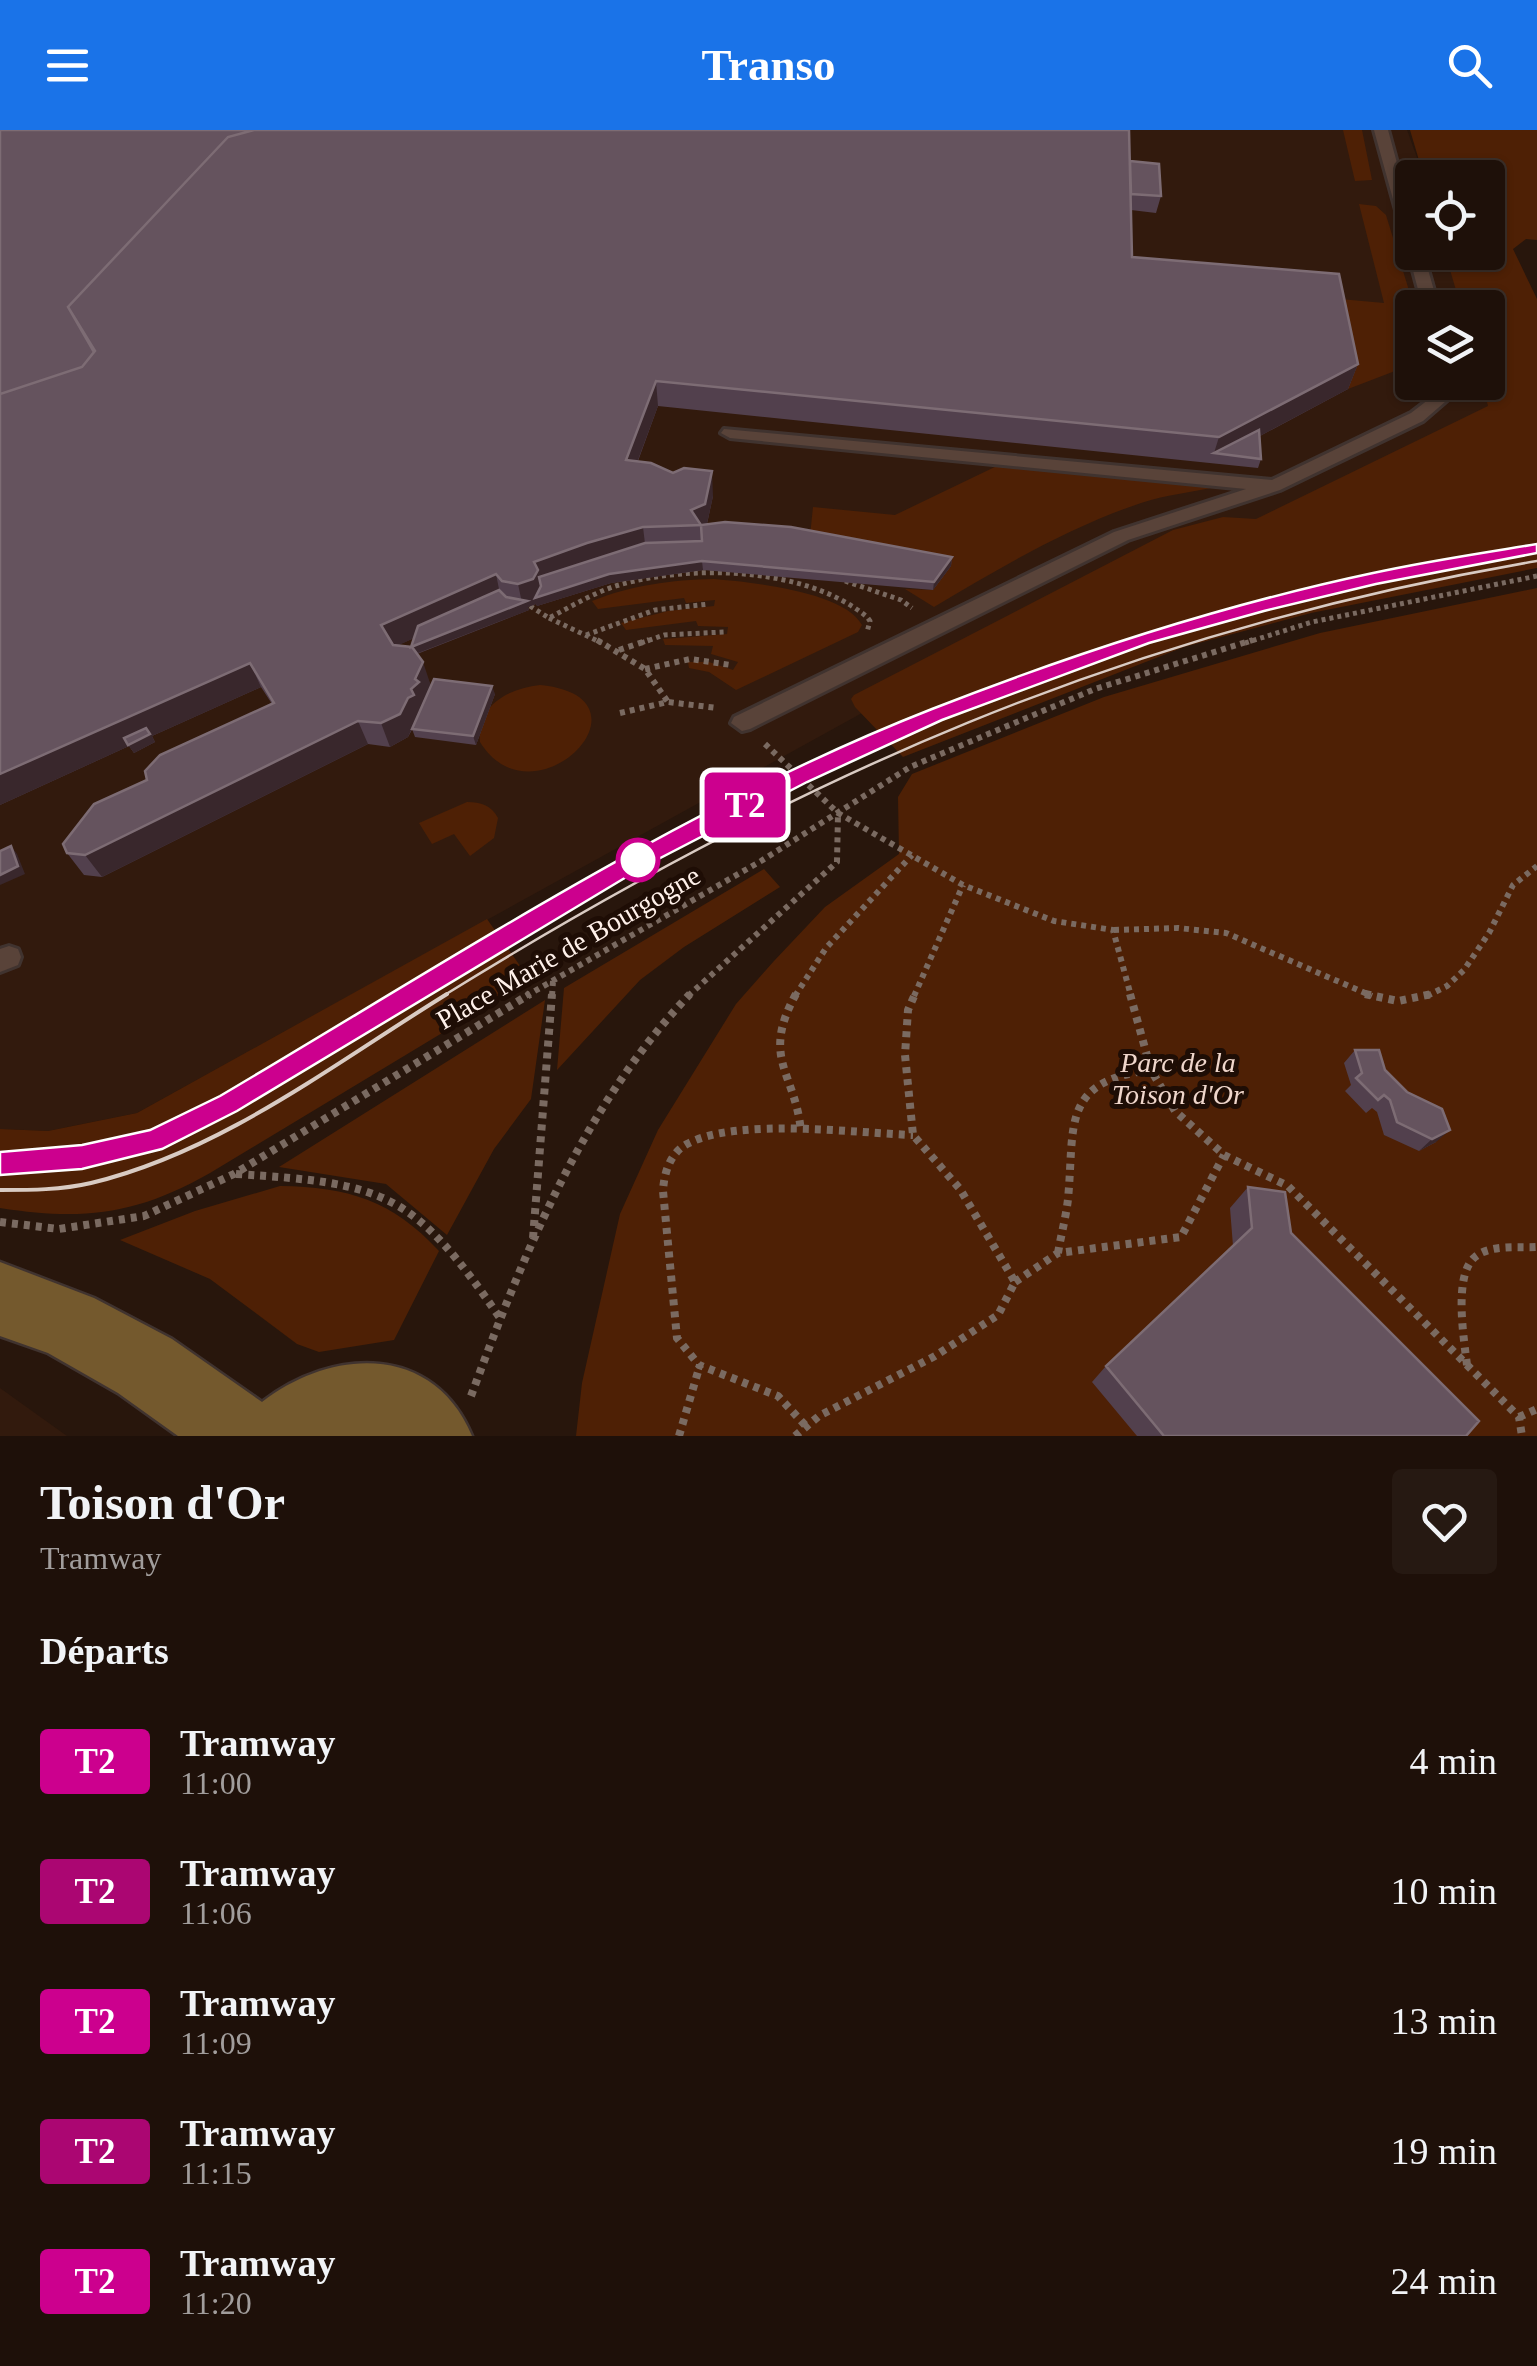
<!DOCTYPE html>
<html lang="fr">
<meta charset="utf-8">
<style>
:root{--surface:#1e1009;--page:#261912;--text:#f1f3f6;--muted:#a19d9c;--line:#3c302a;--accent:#1a73e8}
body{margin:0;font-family:"Times New Roman",serif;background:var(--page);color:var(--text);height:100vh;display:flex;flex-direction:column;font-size:38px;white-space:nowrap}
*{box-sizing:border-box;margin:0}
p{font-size:32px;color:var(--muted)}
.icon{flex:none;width:55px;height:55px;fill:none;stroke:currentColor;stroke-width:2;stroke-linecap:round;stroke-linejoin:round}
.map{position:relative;height:1306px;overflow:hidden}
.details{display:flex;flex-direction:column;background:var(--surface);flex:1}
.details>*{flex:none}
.badge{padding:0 20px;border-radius:8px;font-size:35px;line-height:65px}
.fabs{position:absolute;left:1395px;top:30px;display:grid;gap:20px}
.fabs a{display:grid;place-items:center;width:110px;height:110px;border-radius:10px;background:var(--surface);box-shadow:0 2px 8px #0004,0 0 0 2px var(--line);font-size:50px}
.map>.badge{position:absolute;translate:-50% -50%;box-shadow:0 0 0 5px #fff}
h2{padding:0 40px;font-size:38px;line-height:90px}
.round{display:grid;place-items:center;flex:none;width:105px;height:105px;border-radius:10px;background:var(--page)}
.headline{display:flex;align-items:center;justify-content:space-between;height:170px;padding:0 40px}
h1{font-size:48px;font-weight:600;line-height:75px}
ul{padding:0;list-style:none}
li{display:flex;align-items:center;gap:30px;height:130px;padding:0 40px}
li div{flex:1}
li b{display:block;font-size:38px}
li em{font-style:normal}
li .badge{min-width:110px;font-weight:700;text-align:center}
header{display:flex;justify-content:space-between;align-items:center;height:130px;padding:0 40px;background:var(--accent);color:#fff;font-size:45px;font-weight:600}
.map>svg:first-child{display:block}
</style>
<header><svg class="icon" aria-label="menu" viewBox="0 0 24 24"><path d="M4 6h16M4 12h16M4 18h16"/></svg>Transo<svg class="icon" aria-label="search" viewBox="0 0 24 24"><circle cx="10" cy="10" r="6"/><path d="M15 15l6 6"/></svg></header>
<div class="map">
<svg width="1537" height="1306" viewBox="0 0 1537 1306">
<rect width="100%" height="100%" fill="#28160c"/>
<path fill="#321a0d" d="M 0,0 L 1407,0 L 1424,47 L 1412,48 L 1412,122 L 1451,123 L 1470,177 L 1412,178 L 1412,252 L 1488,252 L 1511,293 L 882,572 L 137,983 L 48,1001 L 0,999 Z
M 0,1258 L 67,1306 L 0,1306 Z"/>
<path fill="#4e2005" d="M 1343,0 L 1362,0 L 1372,50 L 1355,51 Z
M 1410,0 L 1537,0 L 1537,110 L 1526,109 L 1513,119 L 1537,169 L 1537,438 L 1311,483 L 1184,517 L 903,627 L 855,577 L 851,569 L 854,565 L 1173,400 L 1223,387 L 1256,389 L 1488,276 L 1482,253 L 1488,252 L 1488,178 L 1461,177 L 1445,123 L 1488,122 L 1488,48 L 1424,47 Z
M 1359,74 L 1376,76 L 1386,85 L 1414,177 L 1412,252 L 1395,241 L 1348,259 L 1329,168 L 1384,173 Z
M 1001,334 L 1216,357 C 1192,362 1165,365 1141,373 C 1069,397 999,438 934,477 L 905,459 L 933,460 L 950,435 L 810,406 L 813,377 L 895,385 Z
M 714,449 C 749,452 844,461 862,495 L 858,502 L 736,560 L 709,542 L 689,538 L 688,532 L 709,532 L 733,540 L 738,532 L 711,524 L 713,516 L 665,515 L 663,509 L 727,504 L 728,497 L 698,496 L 696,491 L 626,500 L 621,493 L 668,481 L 714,476 L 715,470 L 686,473 L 684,468 L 598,479 L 592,471 C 632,455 671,450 714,449 Z
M 1537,458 L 1537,1306 L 576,1306 L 582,1253 L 620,1084 L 658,1000 L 736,874 L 774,831 L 825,777 L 899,724 L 898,667 L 912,644 L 1104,567 L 1320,503 Z
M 540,555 C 663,567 534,699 480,612 C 477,575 507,559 540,555 Z
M 467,672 C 481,672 491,675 498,688 L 494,708 L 470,726 L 454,704 L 432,714 L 419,693 Z
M 764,739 L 780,757 L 684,817 L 640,850 L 557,940 L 564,858 Z
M 487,789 L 530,850 L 210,1043 C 136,1085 83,1091 0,1078 L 0,999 L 48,1001 L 137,983 Z
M 545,870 L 531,969 L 494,1019 L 447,1105 L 386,1054 L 279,1037 Z
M 280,1056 C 348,1057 392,1070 439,1121 L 394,1210 L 319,1222 L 297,1214 L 210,1149 L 120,1110 L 195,1081 Z"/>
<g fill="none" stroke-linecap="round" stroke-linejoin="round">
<defs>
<path id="lane" d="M 1374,0 L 1388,0 L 1412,88 L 1412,117 L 1405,113 Z
M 1412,118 L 1412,122 L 1423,122 L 1439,178 L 1423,178 L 1408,122 Z
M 1438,252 L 1454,252 L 1453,265 L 1423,291 L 1280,360 L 1128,410 L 750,599 L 742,601 L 731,593 L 734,587 L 1114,402 L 1246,359 L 730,308 L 721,303 L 724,299 L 1272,350 L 1411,283 L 1437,263 Z
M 9,816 L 18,819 L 21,827 L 18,835 L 0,842 L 0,819 Z"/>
<path id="secondary" d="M 0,1132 L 94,1168 L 172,1209 L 262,1272 C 333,1217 434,1214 472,1306 L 178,1306 L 118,1263 L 48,1223 L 0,1206 Z"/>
</defs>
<use href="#lane" stroke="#40332f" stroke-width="6"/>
<use href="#secondary" stroke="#40332f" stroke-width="5"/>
<path stroke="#7a6a61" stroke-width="5" stroke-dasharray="4 4" stroke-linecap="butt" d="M 845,451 L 901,470 L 912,478
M 530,476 L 549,488 C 572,476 595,462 619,455 C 691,434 807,437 867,487 L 870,491 L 867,502
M 549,488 L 602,513
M 586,505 L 655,480 L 709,474
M 641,513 L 664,505 L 724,502
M 1245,513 L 1312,492 L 1537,446"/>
<path stroke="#7a6a61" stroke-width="6" stroke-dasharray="5 5" stroke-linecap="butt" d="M 597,510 L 645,539 L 668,572
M 619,520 L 649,510
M 645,539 L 690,529 L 731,535
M 620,583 L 668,572 L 717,578
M 765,614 L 838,683 L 963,755 L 1054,791 L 1113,800 L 1131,866
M 1114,800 L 1178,798 L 1226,803 L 1372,866
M 526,866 L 761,731 L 910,637 L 1095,559 L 1253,510
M 552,866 L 553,851
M 688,866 L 837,732 L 838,684
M 795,866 L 826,818 L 912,725
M 914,866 L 963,755
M 1427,866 L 1447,856 L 1464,840 L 1489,803 L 1513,755 L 1537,736"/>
<path stroke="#7a6a61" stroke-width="8" stroke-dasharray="6 6" stroke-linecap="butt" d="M 796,864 C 760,929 796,943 801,1002
M 1130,864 L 1151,940 L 1175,981 L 1224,1025 L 1288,1056 L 1519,1287 L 1522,1306
M 1365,864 L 1398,871 L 1432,864
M 236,1044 C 386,1053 414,1063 500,1188
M 0,1092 L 59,1099 L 144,1086 L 234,1044 L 530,864
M 533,1108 L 552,864
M 1058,1123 C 1061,1105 1066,1087 1068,1069 C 1075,996 1060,951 1151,940
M 1015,1152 L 1058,1123 L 1181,1107 L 1224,1025
M 1467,1235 C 1464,1209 1453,1145 1475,1127 C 1490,1114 1519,1118 1537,1117
M 471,1266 C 524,1123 583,976 690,864
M 1519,1287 L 1537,1279
M 805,1295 L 778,1266 L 699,1235 L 677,1208 L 663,1061 C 664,1043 670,1023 687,1014 C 737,987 855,1003 913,1005
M 679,1306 L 700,1235
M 795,1306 L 819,1286 L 935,1226 L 998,1185 L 1015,1152 L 960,1059 L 913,1005 L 905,925 L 908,880 L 915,864"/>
<use href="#lane" fill="#594339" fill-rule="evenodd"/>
<use href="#secondary" fill="#74592d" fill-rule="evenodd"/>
<path stroke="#d9cbc3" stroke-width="2.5" d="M 408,866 C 579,765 749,666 932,587 C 1011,553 1095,528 1176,499
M 443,866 C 796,647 1125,501 1537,431"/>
<path stroke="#d9cbc3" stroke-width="4" d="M 0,1033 L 83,1027 L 153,1011 L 228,973 L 412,864
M 0,1060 C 31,1060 61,1060 91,1053 C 221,1022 335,933 447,864"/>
</g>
<path fill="#52404d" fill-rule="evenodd" d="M 0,0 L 1130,31 L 1161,66 L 1156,83 L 1131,80 L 1132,127 L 1358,234 L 1348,259 L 1260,306 L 1261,329 L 1258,338 L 658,276 L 638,331 L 713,366 L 707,394 L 952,427 L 951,436 L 933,460 L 703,440 L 611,453 L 537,476 L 536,474 L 528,477 L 529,480 L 417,524 L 431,556 L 495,564 L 476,615 L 415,607 L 412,599 L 414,596 L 408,607 L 390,617 L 368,614 L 102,747 L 84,745 L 67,723 L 147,650 L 272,574 L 261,557 L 152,606 L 155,612 L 134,623 L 129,616 L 0,675 ZM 414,508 L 411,517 L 398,515 Z
M 1355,920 L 1385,940 L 1436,1012 L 1419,1021 L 1384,1005 L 1377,982 L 1372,978 L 1366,983 L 1345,961 L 1351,955 L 1344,933 Z
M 1248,1057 L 1291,1103 L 1466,1306 L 1137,1306 L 1092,1252 L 1106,1236 L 1233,1116 L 1230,1078 Z"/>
<path fill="#39272c" d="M 1358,234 L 1348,259 L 1224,325 L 1214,323 L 1219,307 Z
M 656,251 L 658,276 L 629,354 L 626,330 Z
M 712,341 L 713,366 L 706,398 L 701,395 L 691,380 Z
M 643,397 L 646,422 L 609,444 L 702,431 L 703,440 L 611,453 L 537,476 L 536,474 L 528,477 L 529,480 L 413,525 L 411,517 L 522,473 L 518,454 L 534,432 L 587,413 Z
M 952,427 L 951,436 L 933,460 L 934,452 Z
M 496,444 L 501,469 L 390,519 L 381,495 Z
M 423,532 L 431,556 L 408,607 L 390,617 L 381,593 L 408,568 Z
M 250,533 L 261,557 L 152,606 L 155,612 L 134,623 L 129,616 L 0,675 L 0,644 Z
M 492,556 L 495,564 L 476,615 L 473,606 Z
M 358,591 L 368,614 L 102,747 L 85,725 Z
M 11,716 L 17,724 L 25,744 L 0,755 L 0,745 Z
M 1450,1000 L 1436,1012 L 1419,1021 L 1432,1009 Z"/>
<path fill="#65535e" stroke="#7d6c74" stroke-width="2.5" d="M 0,0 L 254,0 L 228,7 L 68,177 L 94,222 L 82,237 L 0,264 Z
M 254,0 L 1129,0 L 1132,127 L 1339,144 L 1358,234 L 1219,307 L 656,251 L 626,330 L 651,333 L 673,343 L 684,338 L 712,341 L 705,374 L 691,380 L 701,395 L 643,397 L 587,413 L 534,432 L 538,440 L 533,449 L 518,454 L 502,451 L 496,444 L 381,495 L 393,515 L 412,517 L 423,532 L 415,549 L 419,552 L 411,559 L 414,565 L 408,568 L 400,584 L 381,593 L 358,591 L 85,725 L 67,723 L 63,714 L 94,674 L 147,650 L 145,641 L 160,625 L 274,573 L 250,533 L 0,644 L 0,264 L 82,237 L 95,221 L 68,177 L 228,7 Z
M 1130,31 L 1159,34 L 1161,66 L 1131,64 Z
M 1259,300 L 1261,329 L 1214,323 Z
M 725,392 L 791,397 L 952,427 L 934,452 L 702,431 L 609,444 L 535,468 L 541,456 L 539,447 L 645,413 L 702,411 L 701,395 Z
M 499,460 L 506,467 L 527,471 L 411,517 L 418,496 Z
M 434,549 L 492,556 L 473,606 L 412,599 Z
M 146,598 L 150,604 L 128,615 L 124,608 Z
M 11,716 L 18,736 L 0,745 L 0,721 Z
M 1355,920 L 1379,920 L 1385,940 L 1407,962 L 1442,979 L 1450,1000 L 1432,1009 L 1397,992 L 1390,970 L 1384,965 L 1378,970 L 1356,948 L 1362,943 Z
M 1248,1057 L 1285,1062 L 1291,1103 L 1479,1291 L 1466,1306 L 1164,1306 L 1106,1236 L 1252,1098 Z"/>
<path fill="#cc008e" stroke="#fff" stroke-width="2.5" d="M 1537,414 L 1537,423 L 1376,454 L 1264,481 L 1149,513 L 942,590 L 807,652 L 643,737 L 237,981 L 162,1019 L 82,1039 L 0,1045 L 0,1022 L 82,1015 L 150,1000 L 220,966 C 449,831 684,676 932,579 C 1075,523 1222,475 1373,443 C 1427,431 1482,423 1537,414 Z"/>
<circle fill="#fff" stroke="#cc008e" stroke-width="5" cx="638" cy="730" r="20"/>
<g text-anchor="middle" stroke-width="10" stroke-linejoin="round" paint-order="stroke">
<g font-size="28" fill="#fff1ea" stroke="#1e0d05">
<text transform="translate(568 817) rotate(-30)" y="10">Place Marie de Bourgogne</text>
</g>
<g font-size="28" font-style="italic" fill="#efd6cb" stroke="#1e0d05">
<text x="1178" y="942">Parc de la<tspan x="1178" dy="32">Toison d'Or</tspan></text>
</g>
</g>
</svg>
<div class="fabs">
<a><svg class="icon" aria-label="locate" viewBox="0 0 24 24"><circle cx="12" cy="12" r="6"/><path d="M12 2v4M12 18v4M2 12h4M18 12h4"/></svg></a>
<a><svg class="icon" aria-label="layers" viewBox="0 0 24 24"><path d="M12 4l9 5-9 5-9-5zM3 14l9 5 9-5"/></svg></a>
</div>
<b class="badge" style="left:745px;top:675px;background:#cc008e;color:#fff">T2</b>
</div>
<section class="details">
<div class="headline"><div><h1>Toison d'Or</h1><p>Tramway</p></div><a class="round"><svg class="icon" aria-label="heart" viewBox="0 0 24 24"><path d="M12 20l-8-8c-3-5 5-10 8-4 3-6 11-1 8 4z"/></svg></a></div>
<h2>Départs</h2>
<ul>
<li><span class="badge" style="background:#cc008e;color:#fff">T2</span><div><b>Tramway</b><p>11:00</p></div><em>4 min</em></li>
<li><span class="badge" style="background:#ab0672;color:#fff">T2</span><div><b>Tramway</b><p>11:06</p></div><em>10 min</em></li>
<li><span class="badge" style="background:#cc008e;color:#fff">T2</span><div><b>Tramway</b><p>11:09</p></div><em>13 min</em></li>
<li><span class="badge" style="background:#ab0672;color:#fff">T2</span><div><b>Tramway</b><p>11:15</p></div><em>19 min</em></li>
<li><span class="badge" style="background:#cc008e;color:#fff">T2</span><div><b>Tramway</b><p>11:20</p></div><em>24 min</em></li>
</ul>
</section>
